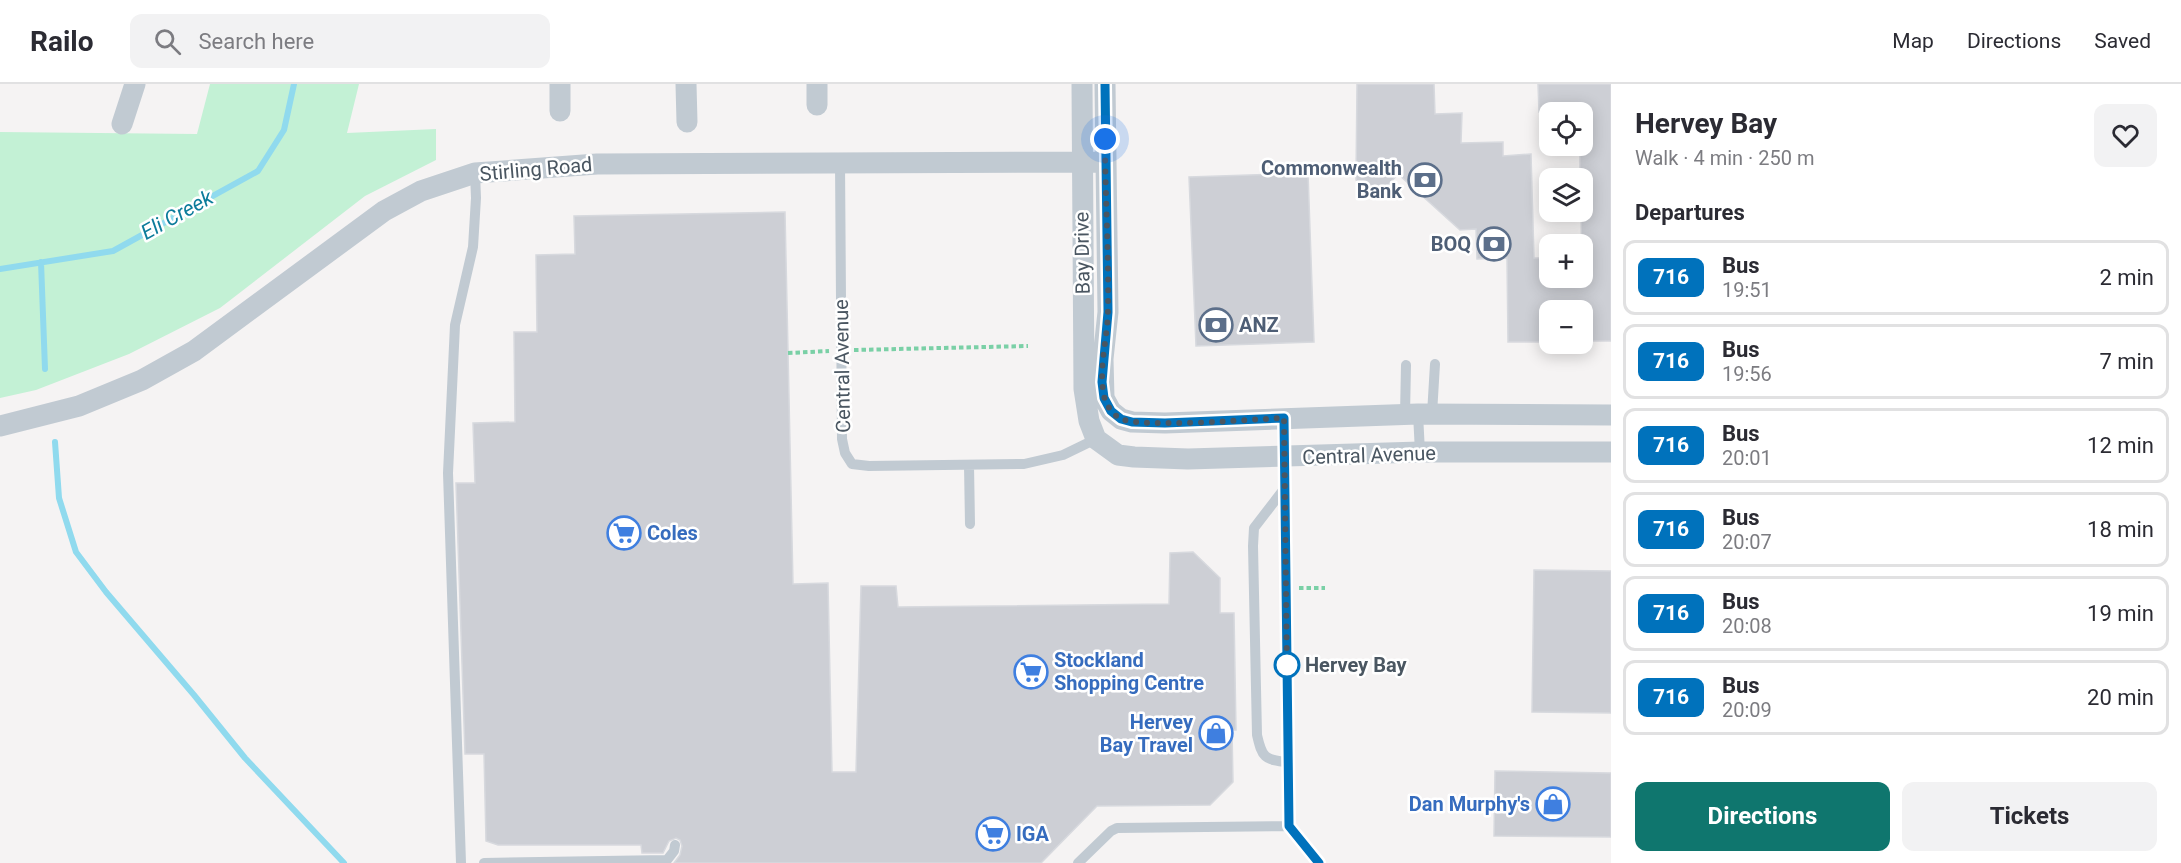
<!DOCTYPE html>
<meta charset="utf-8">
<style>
:root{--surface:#fff;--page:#f2f2f3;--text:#2b2b33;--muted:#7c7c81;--line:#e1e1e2;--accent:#0f766e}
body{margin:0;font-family:Roboto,sans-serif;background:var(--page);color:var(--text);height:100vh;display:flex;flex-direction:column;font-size:22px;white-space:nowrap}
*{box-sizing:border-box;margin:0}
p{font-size:20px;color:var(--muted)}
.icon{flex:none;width:33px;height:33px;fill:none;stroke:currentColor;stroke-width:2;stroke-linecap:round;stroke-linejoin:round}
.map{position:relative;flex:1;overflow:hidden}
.details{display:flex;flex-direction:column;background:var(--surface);width:570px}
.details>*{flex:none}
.badge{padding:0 12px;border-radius:9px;font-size:21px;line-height:39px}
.buttons{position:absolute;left:1539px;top:18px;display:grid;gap:12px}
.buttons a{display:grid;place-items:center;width:54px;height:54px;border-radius:12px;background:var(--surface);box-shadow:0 3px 15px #0003;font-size:30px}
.you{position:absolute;width:30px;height:30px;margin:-15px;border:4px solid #fff;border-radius:50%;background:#1a73e8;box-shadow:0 0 0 9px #1a73e833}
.map>.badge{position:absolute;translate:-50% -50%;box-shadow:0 0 0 3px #fff}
h2{padding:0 24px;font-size:22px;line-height:54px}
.round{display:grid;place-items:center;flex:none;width:63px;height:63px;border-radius:12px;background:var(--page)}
.head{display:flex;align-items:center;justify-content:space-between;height:102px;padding:0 24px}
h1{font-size:28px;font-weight:700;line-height:45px}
.action{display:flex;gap:12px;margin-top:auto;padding:12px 24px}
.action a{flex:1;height:69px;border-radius:12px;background:var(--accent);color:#fff;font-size:24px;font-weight:700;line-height:69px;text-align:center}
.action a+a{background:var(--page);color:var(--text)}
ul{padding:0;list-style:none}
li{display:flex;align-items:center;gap:18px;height:75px;margin:0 12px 9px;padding:0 12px;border:3px solid var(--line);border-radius:12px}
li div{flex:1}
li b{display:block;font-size:22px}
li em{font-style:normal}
li .badge{min-width:66px;font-weight:700;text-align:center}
header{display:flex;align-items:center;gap:36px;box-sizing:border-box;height:84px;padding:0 30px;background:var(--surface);border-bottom:2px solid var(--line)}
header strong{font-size:28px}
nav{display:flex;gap:33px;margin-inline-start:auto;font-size:21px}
.search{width:420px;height:54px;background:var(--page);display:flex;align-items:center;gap:15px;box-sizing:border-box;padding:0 21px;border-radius:12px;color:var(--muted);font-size:22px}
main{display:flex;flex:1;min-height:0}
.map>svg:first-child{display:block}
</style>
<header>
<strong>Railo</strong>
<div class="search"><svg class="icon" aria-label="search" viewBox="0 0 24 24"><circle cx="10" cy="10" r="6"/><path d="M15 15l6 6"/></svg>Search here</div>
<nav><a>Map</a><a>Directions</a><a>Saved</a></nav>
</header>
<main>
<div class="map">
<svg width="1611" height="779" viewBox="0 0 1611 779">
<rect width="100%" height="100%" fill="#f5f3f3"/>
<path fill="#c3f1d5" d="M 210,0 L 359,0 L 347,49 L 436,45 L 436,76 L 365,112 L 220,224 L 129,270 L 36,306 L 0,314 L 0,48 L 197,50 Z"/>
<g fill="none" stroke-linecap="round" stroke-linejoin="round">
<path stroke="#90daee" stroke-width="6" d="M 41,178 L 45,285
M 0,185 L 113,167 L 258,87 L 284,46 L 294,0
M 55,358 L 59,414 L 76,468 L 106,508 L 194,611 L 245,674 L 344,779"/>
</g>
<path fill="#cdcfd5" stroke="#d7d9de" stroke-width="1.5" d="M 1357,0 L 1434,0 L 1435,30 L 1462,29 L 1461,59 L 1503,58 L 1503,72 L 1531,70 L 1534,174 L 1550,174 L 1550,194 L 1582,194 L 1581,128 L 1582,128 L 1582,94 L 1580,94 L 1580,62 L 1582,62 L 1582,28 L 1539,28 L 1538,0 L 1611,0 L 1611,257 L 1582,257 L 1582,226 L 1550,226 L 1550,258 L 1508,258 L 1507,174 L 1477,175 L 1476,145 L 1460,146 L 1398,90 L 1376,115 L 1356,96 Z
M 1308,89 L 1314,258 L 1196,262 L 1189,93 Z
M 785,128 L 793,500 L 828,499 L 832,688 L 856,688 L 861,502 L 896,502 L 898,523 L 1169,520 L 1170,469 L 1193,468 L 1220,494 L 1220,529 L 1234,529 L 1236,646 L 1232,646 L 1233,698 L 1210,721 L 1097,722 L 1041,779 L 674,779 L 680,771 L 682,762 L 680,756 L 676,754 L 669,757 L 663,769 L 642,769 L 641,761 L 498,761 L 486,757 L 484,670 L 465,670 L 456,399 L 475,399 L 473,339 L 515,338 L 514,248 L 537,248 L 536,171 L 575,170 L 574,132 Z
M 1534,486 L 1611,487 L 1611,629 L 1532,628 Z
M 1495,687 L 1611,689 L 1611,753 L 1494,752 Z"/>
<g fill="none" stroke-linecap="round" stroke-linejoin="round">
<path stroke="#7ad0a6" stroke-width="4" stroke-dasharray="4.5 3" stroke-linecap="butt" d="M 854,266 L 1028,262
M 788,269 L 829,267
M 1299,504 L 1325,504"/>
<path stroke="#c1cad2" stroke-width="10" d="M 840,78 L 842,355 L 845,369 L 852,380 L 869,382 L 1024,380 L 1063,371 L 1096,355
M 1418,330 L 1420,368
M 1432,330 L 1435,280
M 1405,331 L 1406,281
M 1284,334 L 1289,742 L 1319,779
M 969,381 L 970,440
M 1284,405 L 1254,444 L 1253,462 L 1257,651 C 1262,673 1264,676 1288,678
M 461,779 L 448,389 L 455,241 L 473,163 L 476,114 L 475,89
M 484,779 L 667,776 L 674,767 L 675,761
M 1078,779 L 1111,747 L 1117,744 L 1289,742"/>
<path stroke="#c1cad2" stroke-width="21" d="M 686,0 L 687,38
M 817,0 L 817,21
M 1082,0 L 1084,305 L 1089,337 L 1096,355 L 1118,371 L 1134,373 L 1188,375 L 1420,368 L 1611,368
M 1105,0 L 1108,228 L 1103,275 L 1104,314 L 1111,327 L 1121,335 L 1132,338 L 1165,339 L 1418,330 L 1611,331
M 560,27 L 560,0
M 122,40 L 135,0
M 0,342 L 79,322 L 142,296 L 194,267 L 384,127 L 421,107 L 475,89 L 597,80 L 1105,78"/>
</g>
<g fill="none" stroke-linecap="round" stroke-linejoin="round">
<defs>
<path id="line" d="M 1105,0 L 1108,228 L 1102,298 L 1104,314 L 1111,327 L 1121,335 L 1132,338 L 1165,339 L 1284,334 L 1289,742 L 1319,779"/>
</defs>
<use href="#line" stroke="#fff" stroke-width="14"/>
<use href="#line" stroke="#0072bc" stroke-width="9"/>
<path stroke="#4a5661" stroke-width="6" stroke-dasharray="0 10.8" d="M 1105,55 C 1105,112 1109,169 1108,225 C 1108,254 1098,283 1104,312 C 1106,321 1112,329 1119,334 C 1137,345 1256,335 1284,334 L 1287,591 L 1287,581"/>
</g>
<defs>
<symbol id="bank-ring" viewBox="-11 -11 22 22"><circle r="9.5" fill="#fff" stroke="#5c6f8a" stroke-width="1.5"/><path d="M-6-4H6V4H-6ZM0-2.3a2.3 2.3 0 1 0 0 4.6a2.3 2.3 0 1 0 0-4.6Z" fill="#5c6f8a"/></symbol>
<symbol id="supermarket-ring" viewBox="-11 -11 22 22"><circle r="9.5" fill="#fff" stroke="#3f7fe0" stroke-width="1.5"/><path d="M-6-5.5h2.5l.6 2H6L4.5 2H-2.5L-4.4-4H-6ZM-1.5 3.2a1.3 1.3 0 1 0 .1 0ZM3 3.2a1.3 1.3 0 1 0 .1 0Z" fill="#3f7fe0"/></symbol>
<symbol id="shop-ring" viewBox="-11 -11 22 22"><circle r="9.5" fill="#fff" stroke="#3f7fe0" stroke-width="1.5"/><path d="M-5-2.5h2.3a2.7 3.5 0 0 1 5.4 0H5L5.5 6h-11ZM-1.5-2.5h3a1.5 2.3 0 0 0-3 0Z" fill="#3f7fe0"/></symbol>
</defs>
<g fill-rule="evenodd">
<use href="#bank-ring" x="1406" y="77" width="38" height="38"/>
<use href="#bank-ring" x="1475" y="141" width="38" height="38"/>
<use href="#bank-ring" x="1197" y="222" width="38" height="38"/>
<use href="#supermarket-ring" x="605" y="430" width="38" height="38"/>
<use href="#supermarket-ring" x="1012" y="569" width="38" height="38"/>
<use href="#shop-ring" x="1197" y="630" width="38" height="38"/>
<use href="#shop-ring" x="1534" y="701" width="38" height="38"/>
<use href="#supermarket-ring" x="974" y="731" width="38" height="38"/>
</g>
<circle fill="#fff" stroke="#0072bc" stroke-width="3" cx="1287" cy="581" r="12"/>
<g text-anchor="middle" stroke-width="5" stroke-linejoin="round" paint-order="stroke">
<g font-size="20" font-weight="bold" fill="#4e5e75" stroke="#fff" text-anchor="end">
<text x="1402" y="91">Commonwealth<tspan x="1402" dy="23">Bank</tspan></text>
<text x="1471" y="167">BOQ</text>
<text x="1239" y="248" text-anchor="start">ANZ</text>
</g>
<g font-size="20" fill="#4a5661" stroke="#fff">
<text transform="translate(536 85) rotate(-5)" y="7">Stirling Road</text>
<text transform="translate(1082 169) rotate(-91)" y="7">Bay Drive</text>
<text transform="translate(842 282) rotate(-91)" y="7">Central Avenue</text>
<text transform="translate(1369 371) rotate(-2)" y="7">Central Avenue</text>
</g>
<g font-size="20" font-weight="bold" fill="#366cbe" stroke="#fff" text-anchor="start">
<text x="647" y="456">Coles</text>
<text x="1054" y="583">Stockland<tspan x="1054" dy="23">Shopping Centre</tspan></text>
<text x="1193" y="645" text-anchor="end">Hervey<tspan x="1193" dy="23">Bay Travel</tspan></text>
<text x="1530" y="727" text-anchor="end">Dan Murphy's</text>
<text x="1016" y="757">IGA</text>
</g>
<g font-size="20" font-weight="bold" fill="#4a5661" stroke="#fff" text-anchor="start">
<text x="1305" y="588">Hervey Bay</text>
</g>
<g font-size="21" font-style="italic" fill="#0c7c9b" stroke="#fff">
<text transform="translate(177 131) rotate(-29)" y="7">Eli Creek</text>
</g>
</g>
</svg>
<div class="buttons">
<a><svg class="icon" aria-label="locate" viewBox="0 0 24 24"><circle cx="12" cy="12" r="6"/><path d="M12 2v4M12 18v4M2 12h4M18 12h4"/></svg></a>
<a><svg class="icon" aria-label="layers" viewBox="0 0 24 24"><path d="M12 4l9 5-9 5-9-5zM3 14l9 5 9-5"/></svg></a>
<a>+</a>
<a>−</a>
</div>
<div class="you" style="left:1105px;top:55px"></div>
</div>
<section class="details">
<div class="head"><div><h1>Hervey Bay</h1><p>Walk · 4 min · 250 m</p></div><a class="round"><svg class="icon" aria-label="heart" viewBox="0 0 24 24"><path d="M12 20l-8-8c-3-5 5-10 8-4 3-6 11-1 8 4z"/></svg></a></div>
<h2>Departures</h2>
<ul>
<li><span class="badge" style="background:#0072bc;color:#fff">716</span><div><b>Bus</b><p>19:51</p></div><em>2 min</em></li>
<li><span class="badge" style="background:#0072bc;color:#fff">716</span><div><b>Bus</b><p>19:56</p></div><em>7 min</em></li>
<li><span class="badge" style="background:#0072bc;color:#fff">716</span><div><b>Bus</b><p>20:01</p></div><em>12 min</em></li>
<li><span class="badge" style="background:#0072bc;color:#fff">716</span><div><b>Bus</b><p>20:07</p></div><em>18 min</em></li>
<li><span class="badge" style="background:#0072bc;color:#fff">716</span><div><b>Bus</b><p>20:08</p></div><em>19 min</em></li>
<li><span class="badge" style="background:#0072bc;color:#fff">716</span><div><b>Bus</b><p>20:09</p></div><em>20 min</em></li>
</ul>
<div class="action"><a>Directions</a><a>Tickets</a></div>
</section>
</main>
